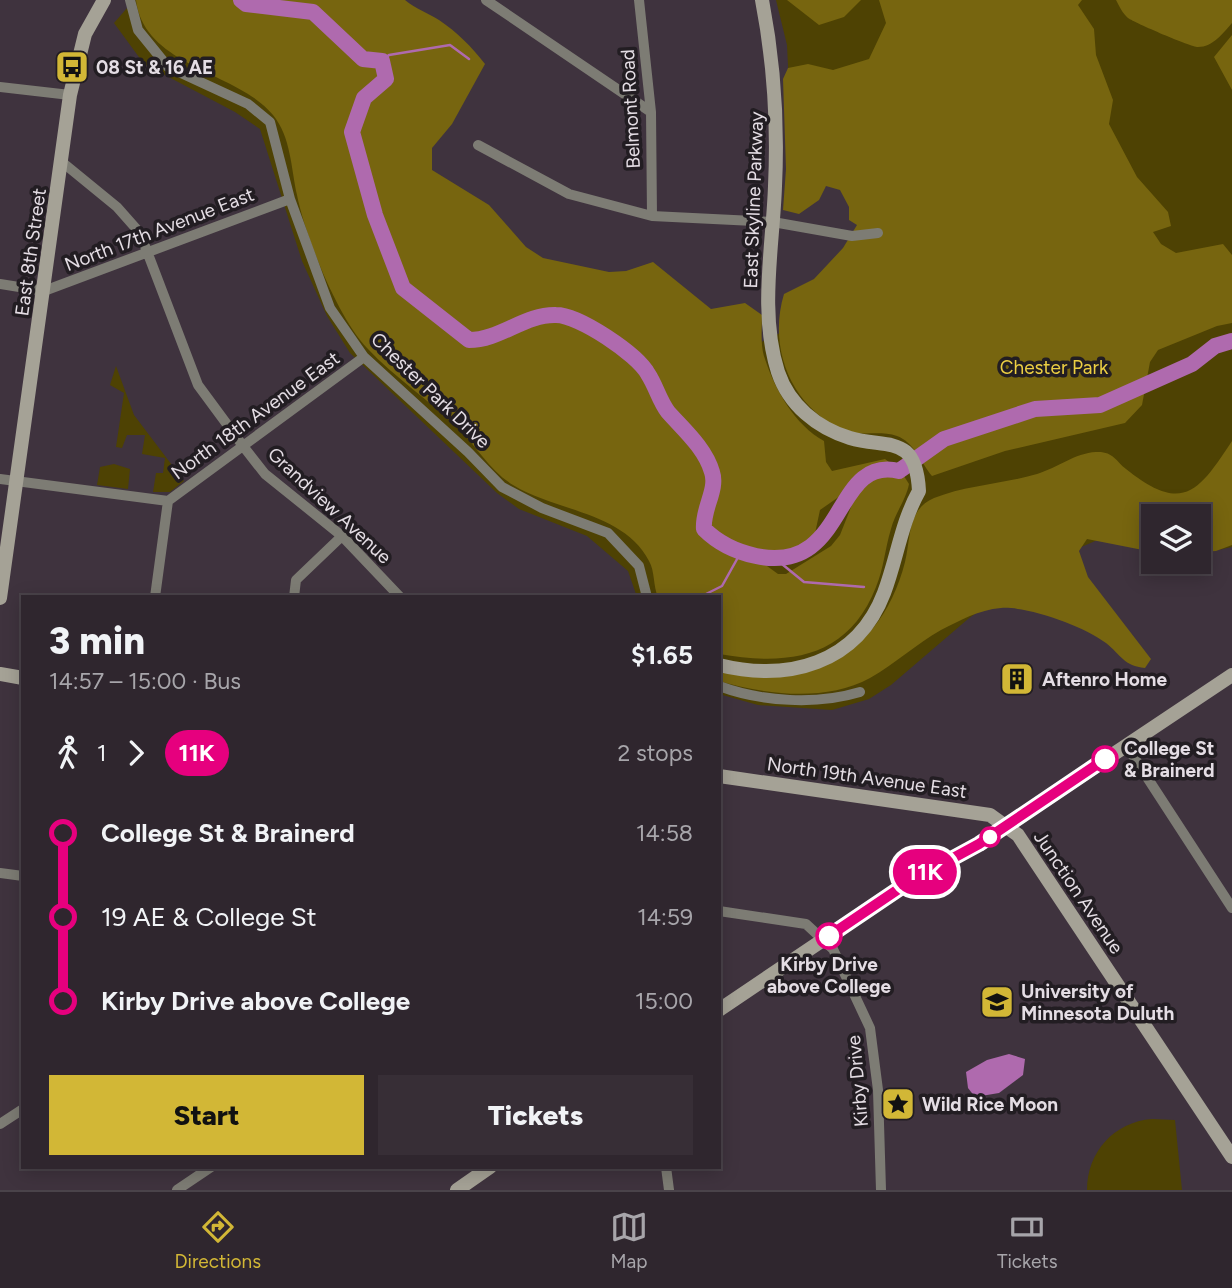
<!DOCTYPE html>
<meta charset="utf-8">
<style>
:root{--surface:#2f262e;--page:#372e36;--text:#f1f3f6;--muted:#a7a5aa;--line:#4a434a;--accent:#d2b736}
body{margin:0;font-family:Figtree,sans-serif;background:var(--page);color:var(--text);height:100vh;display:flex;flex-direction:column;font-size:26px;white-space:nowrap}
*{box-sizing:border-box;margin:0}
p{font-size:23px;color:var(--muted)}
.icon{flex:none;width:38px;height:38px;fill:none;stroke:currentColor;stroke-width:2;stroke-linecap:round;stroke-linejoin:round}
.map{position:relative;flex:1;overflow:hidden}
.drawer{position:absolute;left:21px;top:595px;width:700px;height:574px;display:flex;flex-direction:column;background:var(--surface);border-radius:0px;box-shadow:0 4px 18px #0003,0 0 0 2px var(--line)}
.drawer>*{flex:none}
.badge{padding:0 14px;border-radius:23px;font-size:24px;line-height:46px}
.buttons{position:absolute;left:1141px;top:504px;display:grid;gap:14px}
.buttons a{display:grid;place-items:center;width:70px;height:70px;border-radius:0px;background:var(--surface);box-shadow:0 4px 18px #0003,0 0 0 2px var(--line);font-size:35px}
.map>.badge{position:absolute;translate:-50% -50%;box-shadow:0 0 0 4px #fff}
.legs{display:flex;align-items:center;gap:10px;height:77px;padding:0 28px;font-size:23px}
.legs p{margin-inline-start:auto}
.overview{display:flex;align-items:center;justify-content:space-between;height:119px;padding:0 28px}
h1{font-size:38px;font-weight:800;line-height:52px}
.cta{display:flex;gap:14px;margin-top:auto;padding:14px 28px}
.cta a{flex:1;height:80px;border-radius:0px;background:var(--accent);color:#111;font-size:28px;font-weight:800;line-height:80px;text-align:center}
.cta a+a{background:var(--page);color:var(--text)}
ul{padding:0 28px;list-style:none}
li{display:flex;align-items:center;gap:24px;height:84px;font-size:26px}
li i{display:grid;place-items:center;width:10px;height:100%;margin:0 9px;background:currentColor}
li i::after{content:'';width:18px;height:18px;margin:-9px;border:5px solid;border-radius:50%;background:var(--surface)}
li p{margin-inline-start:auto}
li:first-child i{background:linear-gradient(#0000 50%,currentColor 0)}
li:last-child i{background:linear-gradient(currentColor 50%,#0000 0)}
.tab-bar{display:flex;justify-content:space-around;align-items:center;height:98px;border-top:2px solid var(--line);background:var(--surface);font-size:19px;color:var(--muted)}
.tab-bar a{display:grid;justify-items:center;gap:4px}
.tab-bar .on{color:var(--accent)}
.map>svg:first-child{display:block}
</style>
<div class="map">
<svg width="1232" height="1190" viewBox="0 0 1232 1190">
<rect width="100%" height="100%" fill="#3f333e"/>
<path fill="#4e4203" d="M 134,0 L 382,0 L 428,128 L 425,185 L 477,257 L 743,351 L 813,317 L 925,243 L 790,107 L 787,45 L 776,0 L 1232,0 L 1232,547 L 1199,554 L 1199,516 L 1153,516 L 1072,551 L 1020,580 L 968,619 L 891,685 L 869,699 L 832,710 L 758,705 L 719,694 L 719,597 L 637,597 L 628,571 L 587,536 L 519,509 L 497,493 L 350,353 L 327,316 L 302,261 L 260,129 L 235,112 L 144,64 L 114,23 Z
M 116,366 L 134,415 L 184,481 L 170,492 L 153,492 L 156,473 L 163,473 L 165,458 L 142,454 L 145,435 L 127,435 L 122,448 L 116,447 L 124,393 L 110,385 Z
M 114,464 L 130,469 L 128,489 L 97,485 L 100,467 Z
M 1152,1119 L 1175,1120 L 1182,1190 L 1087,1190 C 1087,1152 1114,1122 1152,1119 Z"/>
<path fill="#77650f" d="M 136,0 L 405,0 C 416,9 428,13 439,20 C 457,32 472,47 485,64 L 452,124 L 432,148 L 432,170 L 489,205 L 526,247 L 543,258 L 609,272 L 626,271 L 653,262 L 711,309 L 745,303 L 762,315 C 762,329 760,346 765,359 C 775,390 795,425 824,441 L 826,462 L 832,471 L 885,459 L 894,466 L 866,471 L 850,489 L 820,510 L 814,538 L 808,547 L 769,556 L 767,566 L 778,574 L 786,574 L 831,546 L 840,535 L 855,497 L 853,494 L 879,475 L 902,473 L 909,484 C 906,500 895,513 891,529 C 885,548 884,568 876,587 C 848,659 787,666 719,654 L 719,597 L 658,597 C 653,586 655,571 649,561 C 624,512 555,511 513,485 C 490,471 477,447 458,428 C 429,400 395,378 367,348 C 338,318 305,236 297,195 C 291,168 291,137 273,115 C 237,71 144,67 136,0 Z
M 787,0 L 861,0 L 844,17 L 819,25 Z
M 879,0 L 1082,0 L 1078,5 L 1094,29 L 1096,55 L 1113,100 L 1109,124 L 1137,177 L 1168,212 L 1171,226 L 1153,232 L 1161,244 L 1176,253 L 1223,244 L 1232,255 L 1232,323 L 1217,326 L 1158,350 L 1150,362 L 1142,405 L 1125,423 L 1005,451 L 932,476 C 921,463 914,442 897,436 C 880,430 859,437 843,430 C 790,406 768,347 784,294 L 814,279 L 843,248 L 857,225 L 849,220 L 849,207 L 840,190 L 826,186 L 819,200 L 799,214 L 783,210 L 786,169 L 783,79 L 788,68 L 808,64 L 833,70 L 869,59 L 886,23 Z
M 1116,0 L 1232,0 L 1232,23 C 1223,33 1213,47 1198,47 C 1191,47 1135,23 1128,18 C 1123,14 1119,6 1116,0 Z
M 1232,35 L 1232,90 L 1214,57 Z
M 1232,441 L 1232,545 L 1216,551 L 1199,552 L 1199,516 L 1153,516 L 1153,552 L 1087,539 L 1079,551 L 1088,577 L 1151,659 L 1145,668 C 1124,666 1121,655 1106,643 C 1084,626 1028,606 1001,608 C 978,610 961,620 941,630 C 916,644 895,664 870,678 C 826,702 767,695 719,681 L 719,669 C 738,672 758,677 777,677 C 788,677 802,672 813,669 C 863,652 892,613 905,562 C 911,539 907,509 934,498 C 967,485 1003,484 1037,474 C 1057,468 1075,453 1096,452 C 1113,451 1116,461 1126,469 C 1183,515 1199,491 1232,441 Z"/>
<path fill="#af6aae" d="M 1009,1054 L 1025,1059 L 1023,1075 L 999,1093 L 975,1097 L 968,1088 L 966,1072 L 987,1060 Z"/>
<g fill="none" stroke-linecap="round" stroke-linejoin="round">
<path stroke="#af6aae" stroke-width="2.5" d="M 382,61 L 389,55 L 450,45 L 469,59
M 777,560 L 804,582 L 864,587
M 700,597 L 722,586 L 741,552"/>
<path stroke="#af6aae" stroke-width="16" d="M 241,0 L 246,4 L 313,12 L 363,59 L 382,61 L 386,79 L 364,98 L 352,132 L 375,215 L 403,288 L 469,340 C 500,340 525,314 556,315 C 579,315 637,354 648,374 C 656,386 659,400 668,412 C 684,430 705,448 712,472 C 718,490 702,509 704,529 C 718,543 737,552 756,556 C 849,575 831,455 899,471 L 944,439 L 1035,409 L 1100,405 L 1192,364 L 1215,346 L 1232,341"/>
<path stroke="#7d7c74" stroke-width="10" d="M 130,0 L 138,30 L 168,67 L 248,104 L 270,122 L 290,199 L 330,308 L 364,357 L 468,452 L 502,487 L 542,508 L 608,533 L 639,566 L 647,597
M 486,0 L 651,112
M 639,0 L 651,112 L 652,216
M 0,87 L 70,95
M 478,145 L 569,194 L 652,216 L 773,222 L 852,236 L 878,233
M 62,162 L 117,207 L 140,233 L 198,385 L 243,446 L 265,474 L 342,536 L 400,597
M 0,284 L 44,291 L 290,199
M 0,479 L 168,501 L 364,357
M 155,597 L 168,501
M 294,597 L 296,580 L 342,536
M 719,686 C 762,702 817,705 860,692
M 1126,745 L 1232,908
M 0,873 L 23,876
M 719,911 L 806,924 L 833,949 L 870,1028 L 878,1090 L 881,1190
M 0,1124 L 23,1109
M 666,1167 L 669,1190
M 177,1190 L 211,1167"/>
<path stroke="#a5a296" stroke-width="14" d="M 0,598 L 70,95 L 85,34 L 104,0
M 719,665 C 788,682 857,664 884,593 C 897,559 901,523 919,491 C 916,433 887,449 850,438 C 817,428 789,405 778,372 C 759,313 773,246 775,186 C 778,123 774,62 762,0
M 0,674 L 23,678
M 719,776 L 990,815 L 1018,835 L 1232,1157
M 719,1010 L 909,882 L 979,844 L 1232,675
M 457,1190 L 490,1167"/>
</g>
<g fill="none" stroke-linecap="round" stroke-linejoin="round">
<defs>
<path id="line-1" d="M 829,936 L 909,882 L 979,844 L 1105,759"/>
</defs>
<use href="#line-1" stroke="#fff" stroke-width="16"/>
<use href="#line-1" stroke="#e6007e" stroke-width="10"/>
</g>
<defs>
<symbol id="bus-square" viewBox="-11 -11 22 22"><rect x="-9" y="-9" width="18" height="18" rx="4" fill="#d2b736" stroke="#221d22"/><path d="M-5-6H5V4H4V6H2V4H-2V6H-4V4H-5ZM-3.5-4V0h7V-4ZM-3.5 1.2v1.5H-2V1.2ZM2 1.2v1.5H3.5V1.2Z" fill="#111"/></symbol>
<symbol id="building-square" viewBox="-11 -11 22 22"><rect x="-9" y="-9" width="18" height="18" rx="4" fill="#d2b736" stroke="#221d22"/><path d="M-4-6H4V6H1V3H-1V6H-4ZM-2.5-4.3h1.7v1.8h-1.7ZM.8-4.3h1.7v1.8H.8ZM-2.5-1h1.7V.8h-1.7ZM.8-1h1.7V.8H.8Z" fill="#111"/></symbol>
<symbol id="university-square" viewBox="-11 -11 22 22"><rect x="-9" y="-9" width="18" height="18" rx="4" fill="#d2b736" stroke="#221d22"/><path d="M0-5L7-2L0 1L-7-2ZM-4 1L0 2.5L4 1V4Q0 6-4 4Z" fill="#111"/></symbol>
<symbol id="sight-square" viewBox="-11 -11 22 22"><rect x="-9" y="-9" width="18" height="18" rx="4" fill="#d2b736" stroke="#221d22"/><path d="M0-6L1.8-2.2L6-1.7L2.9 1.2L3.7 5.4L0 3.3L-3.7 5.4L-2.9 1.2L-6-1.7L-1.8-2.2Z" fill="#111"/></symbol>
</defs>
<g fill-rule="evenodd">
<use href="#bus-square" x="53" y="48" width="38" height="38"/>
<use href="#building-square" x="998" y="660" width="38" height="38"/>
<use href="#university-square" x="978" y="983" width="38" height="38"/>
<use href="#sight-square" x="879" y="1085" width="38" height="38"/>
</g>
<g fill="#fff" stroke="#e6007e" stroke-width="3.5">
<circle cx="1105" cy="759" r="12"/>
<circle cx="990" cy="837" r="9"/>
<circle cx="829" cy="936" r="12"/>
</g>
<g text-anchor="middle" stroke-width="7" stroke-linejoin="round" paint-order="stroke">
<g font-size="19" font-weight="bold" fill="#e4dde4" stroke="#221d22" text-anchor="start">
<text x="96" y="74">08 St &amp; 16 AE</text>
<text x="1042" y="686">Aftenro Home</text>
<text x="1021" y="998">University of<tspan x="1021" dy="22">Minnesota Duluth</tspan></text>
<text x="922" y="1111">Wild Rice Moon</text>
</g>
<g font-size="19" fill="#e4dde4" stroke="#221d22">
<text transform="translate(630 109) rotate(-93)" y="7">Belmont Road</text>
<text transform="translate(753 200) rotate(-88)" y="7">East Skyline Parkway</text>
<text transform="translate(159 229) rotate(-21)" y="7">North 17th Avenue East</text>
<text transform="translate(30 252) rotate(-82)" y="7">East 8th Street</text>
<text transform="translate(431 390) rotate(44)" y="7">Chester Park Drive</text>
<text transform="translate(255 415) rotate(-36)" y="7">North 18th Avenue East</text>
<text transform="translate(330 505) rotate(43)" y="7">Grandview Avenue</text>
<text transform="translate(867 777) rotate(8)" y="7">North 19th Avenue East</text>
<text transform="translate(1079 892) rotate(56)" y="7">Junction Avenue</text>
<text transform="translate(857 1081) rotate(-95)" y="7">Kirby Drive</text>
</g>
<g font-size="19" fill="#edcf43" stroke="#221d22">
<text x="1054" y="374">Chester Park</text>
</g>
<g font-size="19" font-weight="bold" fill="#e4dde4" stroke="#221d22" text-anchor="start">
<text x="1124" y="755">College St<tspan x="1124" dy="22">&amp; Brainerd</tspan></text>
<text x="829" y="971" text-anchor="middle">Kirby Drive<tspan x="829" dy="22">above College</tspan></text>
</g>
</g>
</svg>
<div class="buttons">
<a><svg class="icon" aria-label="layers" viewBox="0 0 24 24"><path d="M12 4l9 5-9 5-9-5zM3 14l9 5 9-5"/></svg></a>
</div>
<b class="badge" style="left:925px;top:872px;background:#e6007e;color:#fff">11K</b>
<section class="drawer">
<div class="overview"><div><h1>3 min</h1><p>14:57 – 15:00 · Bus</p></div><b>$1.65</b></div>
<div class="legs"><svg class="icon" aria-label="walk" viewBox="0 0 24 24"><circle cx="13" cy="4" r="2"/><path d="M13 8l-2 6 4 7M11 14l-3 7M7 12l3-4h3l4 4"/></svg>1<svg class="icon" aria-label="forward" viewBox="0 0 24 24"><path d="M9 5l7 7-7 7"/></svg><b class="badge" style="background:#e6007e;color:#fff">11K</b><p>2 stops</p></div>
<ul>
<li><i style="color:#e6007e"></i><b>College St &amp; Brainerd</b><p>14:58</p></li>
<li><i style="color:#e6007e"></i><span>19 AE &amp; College St</span><p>14:59</p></li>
<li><i style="color:#e6007e"></i><b>Kirby Drive above College</b><p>15:00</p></li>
</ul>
<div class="cta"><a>Start</a><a>Tickets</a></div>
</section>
</div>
<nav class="tab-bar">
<a class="on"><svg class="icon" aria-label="directions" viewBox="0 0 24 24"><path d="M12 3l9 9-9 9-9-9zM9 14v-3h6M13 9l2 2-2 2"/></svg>Directions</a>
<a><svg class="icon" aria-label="map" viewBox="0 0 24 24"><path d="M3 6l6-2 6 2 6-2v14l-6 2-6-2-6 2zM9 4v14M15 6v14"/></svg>Map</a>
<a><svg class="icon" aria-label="tickets" viewBox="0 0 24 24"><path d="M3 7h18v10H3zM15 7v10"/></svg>Tickets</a>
</nav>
